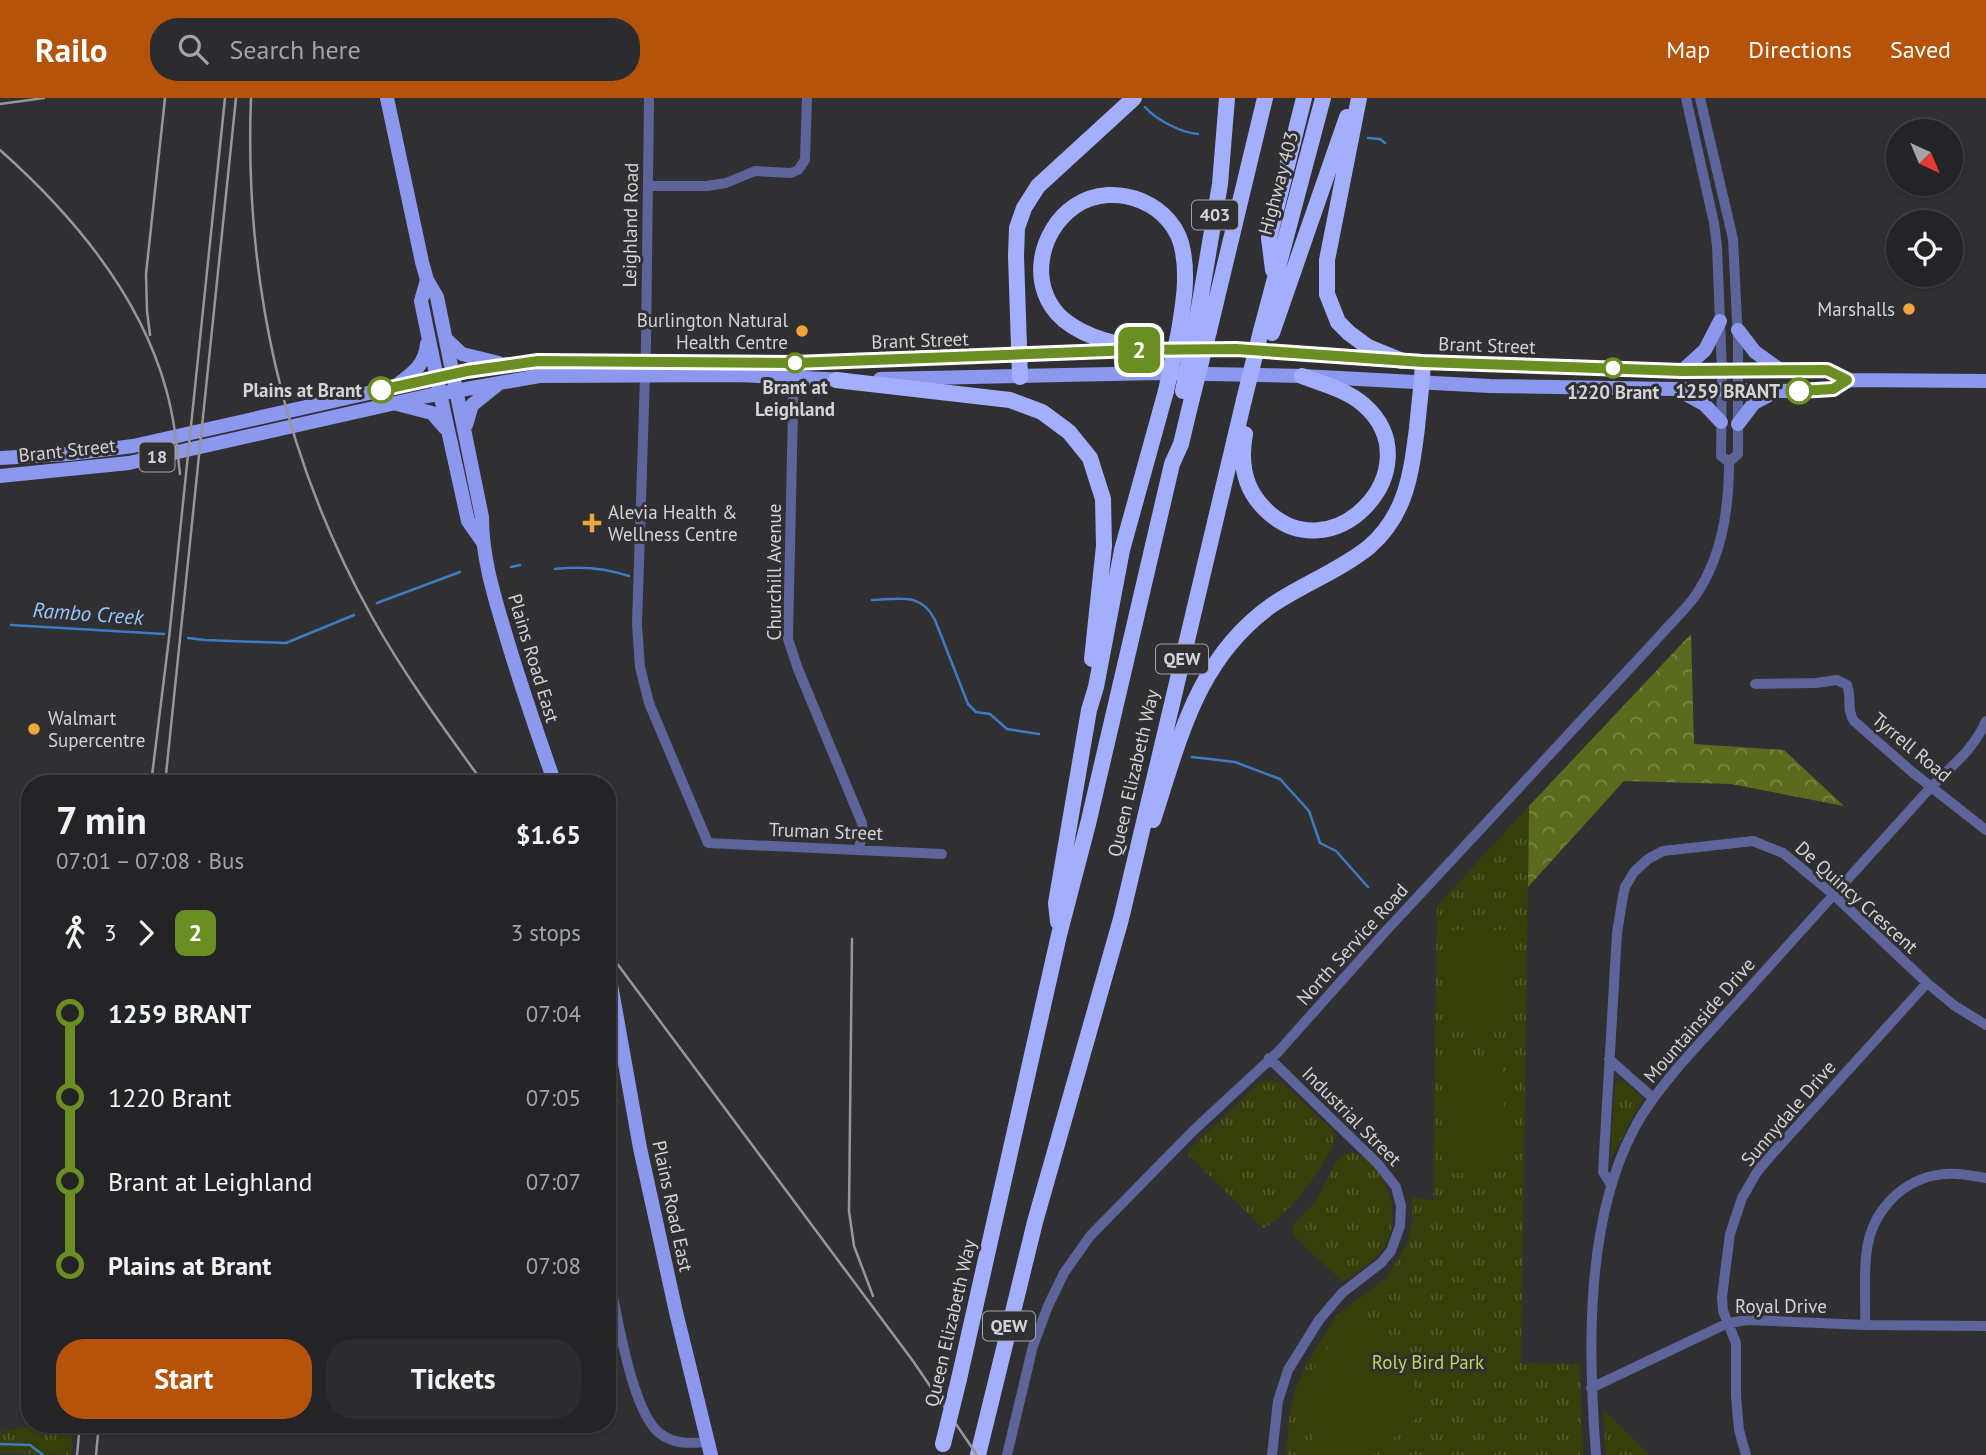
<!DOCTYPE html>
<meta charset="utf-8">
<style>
:root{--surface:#242326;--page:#2c2b2e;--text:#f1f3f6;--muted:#a3a4a7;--line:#414043;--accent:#b45309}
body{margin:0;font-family:"PT Sans",sans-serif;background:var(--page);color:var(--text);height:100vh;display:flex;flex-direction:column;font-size:26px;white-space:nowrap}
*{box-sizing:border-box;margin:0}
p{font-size:23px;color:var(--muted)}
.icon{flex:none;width:38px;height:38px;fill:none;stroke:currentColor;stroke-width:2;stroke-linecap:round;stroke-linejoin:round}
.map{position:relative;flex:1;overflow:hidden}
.panel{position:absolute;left:21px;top:677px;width:595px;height:658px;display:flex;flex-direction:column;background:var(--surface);border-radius:28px;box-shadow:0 2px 5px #0004,0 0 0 2px var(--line)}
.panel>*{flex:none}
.badge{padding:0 14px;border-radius:10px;font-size:24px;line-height:46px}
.needle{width:46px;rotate:136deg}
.controls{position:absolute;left:1886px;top:21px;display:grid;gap:14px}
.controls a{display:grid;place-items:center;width:77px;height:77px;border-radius:50%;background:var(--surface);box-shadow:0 2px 5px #0004,0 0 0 2px var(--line);font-size:35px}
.map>.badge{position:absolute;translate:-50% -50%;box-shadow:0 0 0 4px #fff}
.legs{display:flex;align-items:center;gap:10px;height:77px;padding:0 35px;font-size:23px}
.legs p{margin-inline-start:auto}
.headline{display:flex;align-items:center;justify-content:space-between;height:119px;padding:0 35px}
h1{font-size:38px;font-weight:600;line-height:52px}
.primary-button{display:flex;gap:14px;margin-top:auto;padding:14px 35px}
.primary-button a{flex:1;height:80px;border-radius:28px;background:var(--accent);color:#fff;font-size:28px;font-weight:600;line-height:80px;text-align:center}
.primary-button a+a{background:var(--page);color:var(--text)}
ul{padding:0 35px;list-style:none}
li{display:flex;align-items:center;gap:24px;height:84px;font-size:26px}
li i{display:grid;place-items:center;width:10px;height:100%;margin:0 9px;background:currentColor}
li i::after{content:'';width:18px;height:18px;margin:-9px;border:5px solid;border-radius:50%;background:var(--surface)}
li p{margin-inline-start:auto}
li:first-child i{background:linear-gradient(#0000 50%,currentColor 0)}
li:last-child i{background:linear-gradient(currentColor 50%,#0000 0)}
header{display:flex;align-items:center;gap:42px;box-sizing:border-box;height:98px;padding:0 35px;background:var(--accent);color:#fff}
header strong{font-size:33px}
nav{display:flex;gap:38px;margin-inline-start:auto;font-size:24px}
.search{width:490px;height:63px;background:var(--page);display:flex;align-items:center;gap:18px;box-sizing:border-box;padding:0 24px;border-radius:28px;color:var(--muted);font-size:26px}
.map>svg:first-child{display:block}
</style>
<header>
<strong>Railo</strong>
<div class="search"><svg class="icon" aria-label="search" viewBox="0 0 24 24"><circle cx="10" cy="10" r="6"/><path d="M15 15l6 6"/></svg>Search here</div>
<nav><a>Map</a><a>Directions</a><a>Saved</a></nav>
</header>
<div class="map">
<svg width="1986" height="1357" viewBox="0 0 1986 1357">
<defs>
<pattern id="grass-tufts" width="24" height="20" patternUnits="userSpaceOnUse" patternTransform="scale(1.75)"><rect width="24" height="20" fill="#363f09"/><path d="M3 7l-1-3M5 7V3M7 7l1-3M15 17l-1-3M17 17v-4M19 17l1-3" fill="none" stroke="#525a2c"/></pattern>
<pattern id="forest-crowns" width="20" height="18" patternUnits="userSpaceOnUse" patternTransform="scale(1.75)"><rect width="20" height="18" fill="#5c6a1d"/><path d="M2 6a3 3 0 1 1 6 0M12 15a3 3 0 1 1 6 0" fill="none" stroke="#7a8548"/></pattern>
</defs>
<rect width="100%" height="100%" fill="#302f32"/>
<path fill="url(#grass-tufts)" d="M 1529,708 L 1521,1265 L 1580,1266 L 1583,1357 L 1286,1357 L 1290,1313 L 1296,1289 L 1308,1263 L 1336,1218 L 1386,1180 L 1408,1145 L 1412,1121 L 1412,1099 L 1433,1102 L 1437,808 Z
M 1270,981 L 1281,984 L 1333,1032 L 1336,1039 C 1324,1070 1292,1115 1263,1130 L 1186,1055 L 1260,984 Z
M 1619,982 L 1624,983 L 1643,1000 L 1610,1062 L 1615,986 Z
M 1353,1054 C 1389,1069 1405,1120 1382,1153 C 1374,1164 1359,1173 1348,1181 L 1342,1183 L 1295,1139 L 1292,1132 L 1294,1125 L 1316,1103 L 1335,1066 L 1345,1055 Z
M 1603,1311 L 1650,1357 L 1606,1357 Z
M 31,1328 L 72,1333 L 71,1357 L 0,1355 L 0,1334 Z"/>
<path fill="url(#forest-crowns)" d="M 1691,536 L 1694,646 L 1784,652 L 1844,708 L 1731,686 L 1624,683 L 1528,789 L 1529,708 Z"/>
<path fill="#363f09" d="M 1448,832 L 1508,832 L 1508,934 L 1447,934 Z
M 1442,968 L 1503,968 L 1506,1074 L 1442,1075 Z
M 1357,1225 L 1428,1303 L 1426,1312 L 1373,1357 L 1325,1357 C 1284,1310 1311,1255 1357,1225 Z"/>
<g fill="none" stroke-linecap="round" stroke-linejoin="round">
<path stroke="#3f7bc2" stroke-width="2.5" d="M 1145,9 C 1156,22 1182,35 1198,36
M 1368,40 L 1380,41 L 1385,45
M 511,469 L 520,467
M 555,471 C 580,468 605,470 629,478
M 872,502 C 899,501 921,494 935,522 L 968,606 L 976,614 L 990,616 L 1007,631 L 1039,636
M 377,505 L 460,474
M 11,527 L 164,536
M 188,540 L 205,542 L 286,545 L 354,517
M 1192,659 L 1235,664 L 1280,681 L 1309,713 L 1320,745 L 1336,753 L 1368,789
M 0,1346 L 30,1347 L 43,1357"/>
<path stroke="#5c6499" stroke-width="10" d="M 649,0 L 646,247 L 637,527 L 640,569 L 649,605 L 708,745 L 942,756
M 1686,0 L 1714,125 L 1717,148 L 1722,273 L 1721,358 L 1729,364
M 648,88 L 707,88 L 726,85 L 755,73 L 791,75 L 798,72 L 805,62 L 807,0
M 794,265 L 788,541 L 798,571 L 862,725 L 863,735 L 858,752
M 1755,586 L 1816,585 L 1837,582 L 1847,587 C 1852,599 1846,612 1854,623 L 1911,673 L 1986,732
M 1269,960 L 1378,1066 L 1396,1089 L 1401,1108 L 1400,1128 L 1391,1153 L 1381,1165 L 1342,1195 L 1319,1222 L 1288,1272 L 1278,1303 L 1272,1357
M 1609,961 L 1653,1000
M 1611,1087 L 1603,1074 L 1617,835 L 1623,798 L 1625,789 L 1634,774 L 1648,761 L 1663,753 L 1753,743 L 1783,755 L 1834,797 L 1927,885 L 1955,908 L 1986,927
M 607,1170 C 616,1208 631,1318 662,1337 C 677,1347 692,1345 709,1344
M 1865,1227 C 1866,1202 1863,1175 1867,1151 C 1872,1116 1898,1086 1932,1078 C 1949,1073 1969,1077 1986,1080
M 1591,1290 L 1728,1225 L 1748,1222 L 1865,1227 L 1986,1228
M 1007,1357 L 1033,1248 L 1048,1208 L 1064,1175 L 1090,1138 L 1193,1033 L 1278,954 L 1384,835 L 1656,542 C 1668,528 1682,515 1693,501 C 1722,461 1729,412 1729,364 L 1738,356 L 1738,243 L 1733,141 L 1700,0
M 1596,1357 C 1588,1255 1585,1125 1633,1033 C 1645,1009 1662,989 1679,968 L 1931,689 C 1951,669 1975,650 1986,623
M 1746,1357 L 1739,1332 L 1736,1298 L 1736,1245 L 1723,1213 L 1722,1199 L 1730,1136 L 1742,1100 L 1757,1074 L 1773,1055 L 1927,885"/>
<path stroke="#8c98ee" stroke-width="14" d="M 387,0 L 422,164 L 427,182 L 437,199 L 482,419 C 482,458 493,494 504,531 C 519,583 537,634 555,686
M 427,182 L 421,203 L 444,314 L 468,423 L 482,443
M 1738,232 L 1755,254 L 1779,271
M 446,241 L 462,256 L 499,265
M 1682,273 L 1705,252 L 1720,223
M 880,281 L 1159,275 L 1302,278 L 1490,288 L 1798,293 L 1833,291 L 1847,282
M 397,287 C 413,275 425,267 427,246
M 1682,294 L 1704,306 L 1721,324
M 397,306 L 432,315 L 445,330
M 1738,326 L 1754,305 L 1777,293
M 466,327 L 472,307 L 497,287
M 0,360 L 69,356 L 133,348 L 462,274 L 538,263 L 794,265 L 1113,253 L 1236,251 L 1423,264 L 1682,273 L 1827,272 L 1847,282 L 1986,283
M 0,378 L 129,365 L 427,298 L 539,278 L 738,277 L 846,282
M 607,864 L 640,1050 L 676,1214 L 711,1357"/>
<path stroke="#a3affd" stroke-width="16" d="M 1359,0 L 1327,162 L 1327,196 L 1338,224 L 1349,235 L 1368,249 L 1402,263
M 1273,172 L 1269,140 L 1304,0
M 1195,233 L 1220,86 L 1227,0
M 1209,233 L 1265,0
M 1261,233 L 1323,0
M 1272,235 L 1347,19
M 1154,252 C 1123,247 1090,243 1064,222 C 1027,191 1038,133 1075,108 C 1115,81 1176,106 1183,154 C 1188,181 1183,207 1179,233
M 1020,279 L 1016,158 L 1017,130 L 1024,110 L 1038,88 L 1134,0
M 836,282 L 1010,302 L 1042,314 L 1069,334 L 1090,360 L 1103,401 L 1104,448 L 1092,561
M 1245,336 C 1240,363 1244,390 1264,410 C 1331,480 1435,370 1364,307 C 1347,292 1323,286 1302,278
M 1153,722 C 1180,640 1197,560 1272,507 C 1303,486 1339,473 1369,449 C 1406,417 1411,377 1417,330 C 1419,308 1422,286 1423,264
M 1058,824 L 1056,805 L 1089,612 L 1096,589 L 1122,452 L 1166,293
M 959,1281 L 1059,837 L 1088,726 L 1172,366 L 1181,346 L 1192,300
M 978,1357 L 1035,1124 L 1121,821 L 1244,302"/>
<path stroke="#979698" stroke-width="2.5" d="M 251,0 C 244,181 283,360 372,519 C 405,578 445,632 484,686
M 0,6 L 44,0
M 0,52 C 72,116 140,197 166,291 C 174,319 177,348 180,376
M 150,237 L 147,213 L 146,176 L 165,0
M 151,686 L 169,540 L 225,0
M 165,686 L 236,0
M 852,841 L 849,1113 L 854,1148 L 873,1198
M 607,852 L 913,1263 L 977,1357
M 77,1357 L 80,1326
M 96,1357 L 99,1326"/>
<path stroke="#a3affd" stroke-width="16" d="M 1166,293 L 1179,233
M 1183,293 L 1195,233
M 1192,300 L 1209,233
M 1244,302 L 1261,233
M 943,1346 L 959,1281"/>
</g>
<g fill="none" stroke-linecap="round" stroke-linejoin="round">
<defs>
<path id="line-1" d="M 381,292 L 467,273 L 538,263 L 794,265 L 1134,252 L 1236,251 L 1423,264 L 1682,273 L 1827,272 L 1847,282 L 1833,291 L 1799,293"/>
</defs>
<use href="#line-1" stroke="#fff" stroke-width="16"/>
<use href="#line-1" stroke="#6b8e23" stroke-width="10"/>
</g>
<g fill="#efa73d" stroke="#302f32" stroke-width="2.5">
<circle cx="1909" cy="211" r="7"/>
<circle cx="802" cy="233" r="7"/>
<path d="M588.5 414.5h7v7h7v7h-7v7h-7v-7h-7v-7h7z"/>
<circle cx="34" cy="631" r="7"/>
</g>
<g fill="#fff" stroke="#6b8e23" stroke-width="3.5">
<circle cx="795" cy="265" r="9"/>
<circle cx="1613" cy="270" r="9"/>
<circle cx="381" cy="292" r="12"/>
<circle cx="1799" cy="293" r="12"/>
</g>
<g text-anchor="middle" stroke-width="6" stroke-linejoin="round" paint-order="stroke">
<g fill="#302f32" stroke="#a3a2a4" stroke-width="2">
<rect x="1192" y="102.5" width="46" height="29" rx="5"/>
<rect x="139.5" y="344.5" width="35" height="29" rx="5"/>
<rect x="1156" y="546.5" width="52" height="29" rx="5"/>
<rect x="983" y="1213.5" width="52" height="29" rx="5"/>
</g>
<g font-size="18" font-weight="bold" fill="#d4d3d5">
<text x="1215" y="123">403</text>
<text x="157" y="365">18</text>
<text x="1182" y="567">QEW</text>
<text x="1009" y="1234">QEW</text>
</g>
<g font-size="19" fill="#d4d3d5" stroke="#302f32">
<text transform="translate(1278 85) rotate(-75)" y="7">Highway 403</text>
<text transform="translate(630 127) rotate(-89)" y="7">Leighland Road</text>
<text transform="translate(920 242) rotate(-2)" y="7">Brant Street</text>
<text transform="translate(1487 247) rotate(2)" y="7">Brant Street</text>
<text transform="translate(67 352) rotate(-6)" y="7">Brant Street</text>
<text transform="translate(774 474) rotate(-90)" y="7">Churchill Avenue</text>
<text transform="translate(534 560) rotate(73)" y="7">Plains Road East</text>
<text transform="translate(1912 649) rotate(40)" y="7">Tyrrell Road</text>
<text transform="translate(1133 675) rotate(-77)" y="7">Queen Elizabeth Way</text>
<text transform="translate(826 733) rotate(2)" y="7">Truman Street</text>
<text transform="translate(1857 799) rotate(42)" y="7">De Quincy Crescent</text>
<text transform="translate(1352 846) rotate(-48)" y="7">North Service Road</text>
<text transform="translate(1699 922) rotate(-49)" y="7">Mountainside Drive</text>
<text transform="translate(1788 1015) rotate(-49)" y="7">Sunnydale Drive</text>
<text transform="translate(1352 1018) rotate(45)" y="7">Industrial Street</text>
<text transform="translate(673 1108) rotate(78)" y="7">Plains Road East</text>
<text x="1781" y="1215">Royal Drive</text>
<text transform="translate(950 1225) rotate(-77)" y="7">Queen Elizabeth Way</text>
</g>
<g font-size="19" fill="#d4d3d5" stroke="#302f32" text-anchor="end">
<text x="1895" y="218">Marshalls</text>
<text x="788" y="229">Burlington Natural<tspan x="788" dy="22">Health Centre</tspan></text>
<text x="608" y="421" text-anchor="start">Alevia Health &amp;<tspan x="608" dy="22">Wellness Centre</tspan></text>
<text x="48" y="627" text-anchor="start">Walmart<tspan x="48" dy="22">Supercentre</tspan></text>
</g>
<g font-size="19" font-weight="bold" fill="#d4d3d5" stroke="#302f32">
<text x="795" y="296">Brant at<tspan x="795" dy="22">Leighland</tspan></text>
<text x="362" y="299" text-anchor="end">Plains at Brant</text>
<text x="1780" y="300" text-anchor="end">1259 BRANT</text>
<text x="1613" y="301">1220 Brant</text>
</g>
<g font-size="19" fill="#bed754" stroke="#302f32">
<text x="1428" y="1271">Roly Bird Park</text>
</g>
<g font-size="21" font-style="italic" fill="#98c6ff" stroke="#302f32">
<text transform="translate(88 516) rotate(4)" y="7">Rambo Creek</text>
</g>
</g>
</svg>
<div class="controls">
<a><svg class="needle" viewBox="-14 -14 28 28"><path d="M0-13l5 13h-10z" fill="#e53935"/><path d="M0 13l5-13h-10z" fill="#a3a4a7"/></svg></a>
<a><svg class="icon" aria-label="locate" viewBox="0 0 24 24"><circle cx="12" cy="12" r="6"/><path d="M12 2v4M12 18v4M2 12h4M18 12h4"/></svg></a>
</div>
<b class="badge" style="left:1139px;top:252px;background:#6b8e23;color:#fff">2</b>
<section class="panel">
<div class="headline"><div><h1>7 min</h1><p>07:01 – 07:08 · Bus</p></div><b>$1.65</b></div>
<div class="legs"><svg class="icon" aria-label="walk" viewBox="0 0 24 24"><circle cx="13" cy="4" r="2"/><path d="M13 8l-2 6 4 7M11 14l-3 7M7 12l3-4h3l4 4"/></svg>3<svg class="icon" aria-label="forward" viewBox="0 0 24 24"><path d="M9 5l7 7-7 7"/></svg><b class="badge" style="background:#6b8e23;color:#fff">2</b><p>3 stops</p></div>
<ul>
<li><i style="color:#6b8e23"></i><b>1259 BRANT</b><p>07:04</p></li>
<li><i style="color:#6b8e23"></i><span>1220 Brant</span><p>07:05</p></li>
<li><i style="color:#6b8e23"></i><span>Brant at Leighland</span><p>07:07</p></li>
<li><i style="color:#6b8e23"></i><b>Plains at Brant</b><p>07:08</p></li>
</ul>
<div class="primary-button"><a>Start</a><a>Tickets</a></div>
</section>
</div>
